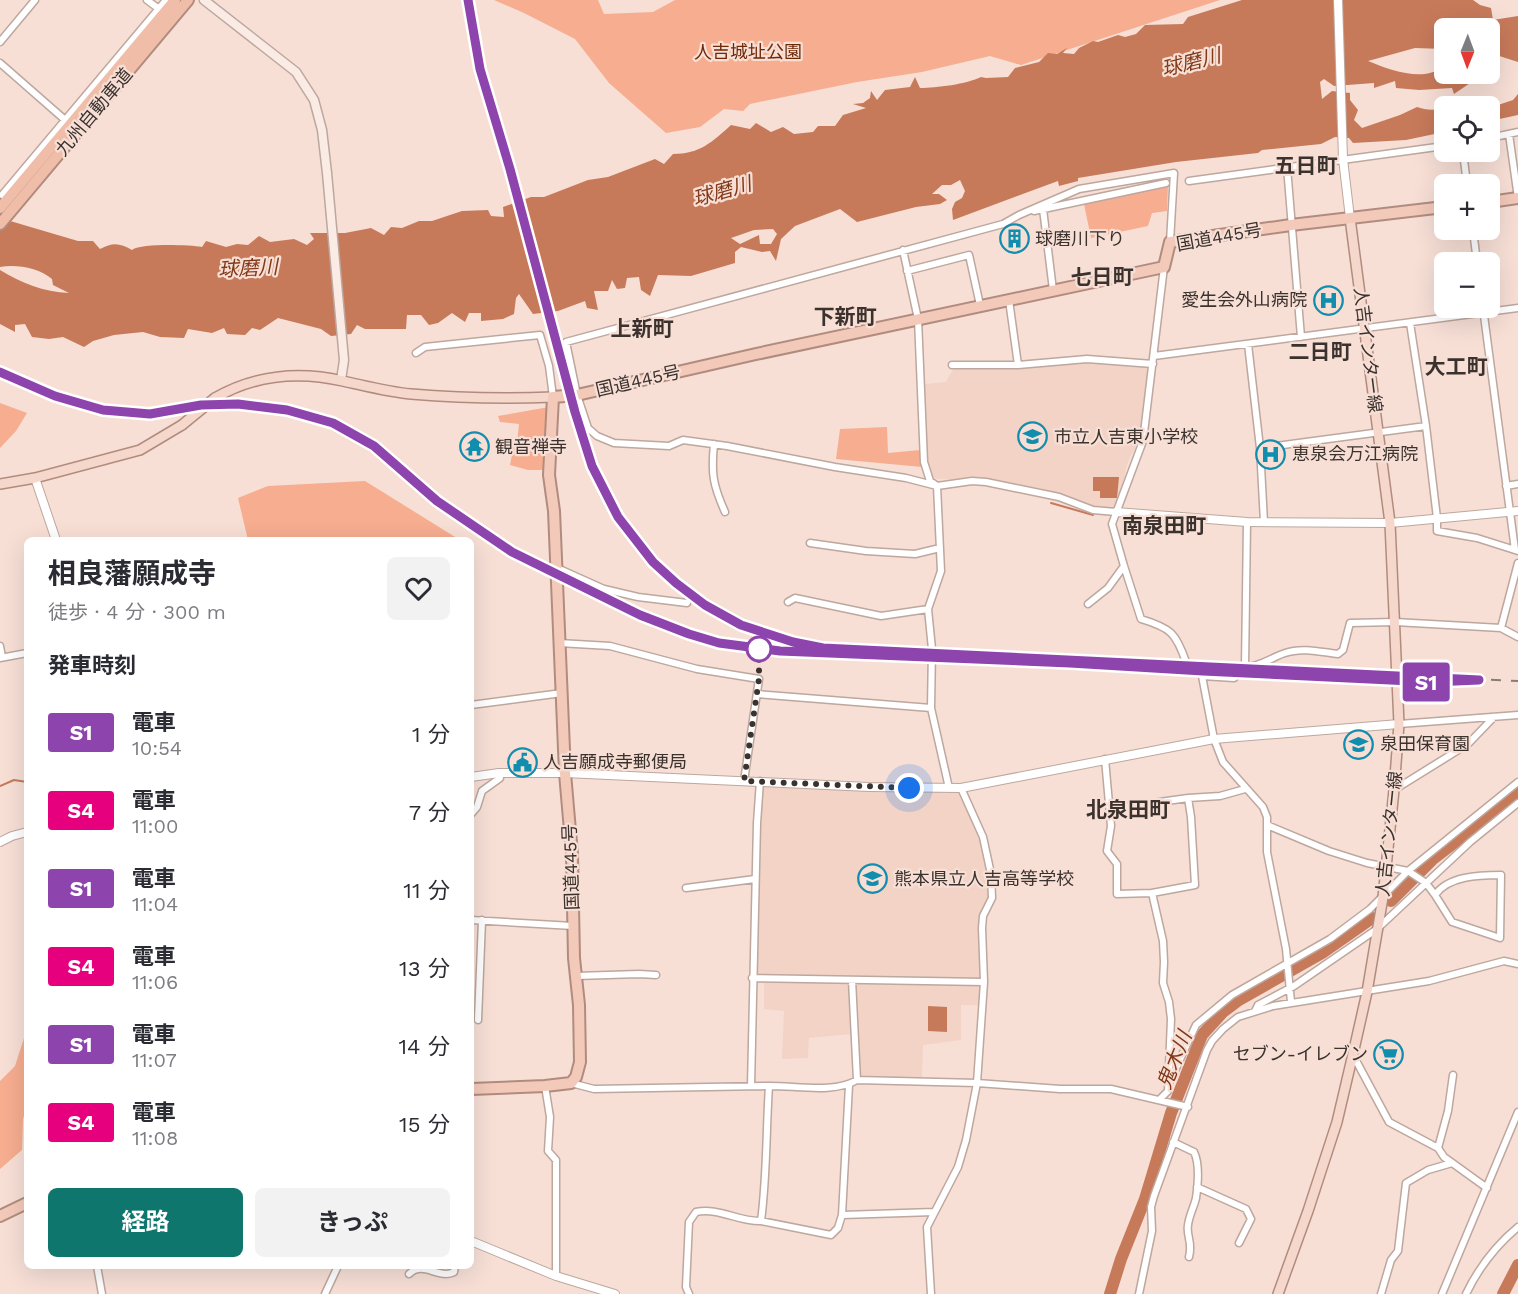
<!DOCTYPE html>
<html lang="ja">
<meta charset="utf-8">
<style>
:root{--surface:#fff;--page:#f2f2f3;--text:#2b2b33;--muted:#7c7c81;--accent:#0f766e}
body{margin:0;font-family:"Work Sans","Noto Sans JP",sans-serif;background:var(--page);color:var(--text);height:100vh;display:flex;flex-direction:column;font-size:22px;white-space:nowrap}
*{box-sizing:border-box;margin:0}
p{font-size:20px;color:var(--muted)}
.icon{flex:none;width:33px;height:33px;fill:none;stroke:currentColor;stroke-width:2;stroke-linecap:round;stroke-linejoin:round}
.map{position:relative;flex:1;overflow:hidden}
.side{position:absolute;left:24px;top:537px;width:450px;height:732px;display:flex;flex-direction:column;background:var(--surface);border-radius:9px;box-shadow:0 6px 24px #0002}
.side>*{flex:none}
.badge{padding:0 12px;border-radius:4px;font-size:21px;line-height:39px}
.needle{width:39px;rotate:181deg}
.tools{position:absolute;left:1434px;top:18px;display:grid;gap:12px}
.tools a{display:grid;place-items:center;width:66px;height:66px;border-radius:9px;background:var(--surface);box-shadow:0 6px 24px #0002;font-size:30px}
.you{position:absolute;width:30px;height:30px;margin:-15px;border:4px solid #fff;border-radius:50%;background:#1a73e8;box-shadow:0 0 0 9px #1a73e833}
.map>.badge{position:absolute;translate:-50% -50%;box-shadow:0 0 0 3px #fff}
h2{padding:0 24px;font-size:22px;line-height:54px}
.round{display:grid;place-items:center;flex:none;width:63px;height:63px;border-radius:9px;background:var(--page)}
.overview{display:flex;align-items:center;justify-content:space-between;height:102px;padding:0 24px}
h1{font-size:28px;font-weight:700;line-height:45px}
.cta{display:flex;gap:12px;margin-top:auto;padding:12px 24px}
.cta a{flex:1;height:69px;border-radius:9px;background:var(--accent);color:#fff;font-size:24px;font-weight:700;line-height:69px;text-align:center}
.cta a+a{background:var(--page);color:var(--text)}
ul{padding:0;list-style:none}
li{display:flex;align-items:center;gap:18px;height:78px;padding:0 24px}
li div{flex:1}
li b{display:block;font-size:22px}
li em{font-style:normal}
li .badge{min-width:66px;font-weight:700;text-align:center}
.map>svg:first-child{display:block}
</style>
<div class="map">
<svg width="1518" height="1294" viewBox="0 0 1518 1294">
<rect width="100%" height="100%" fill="#f7dfd6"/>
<path fill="#f2d3c6" d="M 1092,361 L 1148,365 L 1143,434 L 1130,457 L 1126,468 L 1121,495 L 1115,507 L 1112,510 L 1095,506 L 1056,492 L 1034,487 L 969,478 L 955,480 L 930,478 L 925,439 L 925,384 L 946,382 L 954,368 Z
M 762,785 L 958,793 L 980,836 L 987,862 L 990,895 L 979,923 L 983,981 L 755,976 Z
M 764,981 L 849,983 L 852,1034 L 809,1038 L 808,1058 L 782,1059 L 784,1011 L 764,1009 Z
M 854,983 L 981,985 L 979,1005 L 961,1005 L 961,1040 L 923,1045 L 922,1079 L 859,1077 Z"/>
<path fill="#f6ad90" d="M 494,0 L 598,0 L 604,14 L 653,12 L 675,0 L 1220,0 L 1021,65 L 990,56 L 922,72 L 857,82 L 750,104 L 743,111 L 724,109 L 700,127 L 666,133 L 609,83 L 575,39 L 524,13 Z
M 1168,185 L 1167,211 L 1152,213 L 1148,226 L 1091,238 L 1084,204 Z
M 0,403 L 27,413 L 16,431 L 0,448 Z
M 549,407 L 546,470 L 528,470 L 510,465 L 514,444 L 517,443 L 519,424 L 500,422 L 498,416 Z
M 887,427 L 888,453 L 920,450 L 920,447 L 922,467 L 836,459 L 840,429 Z
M 365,481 L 460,540 L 248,540 L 238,498 L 268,486 Z
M 27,1034 L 27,1106 L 23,1119 L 22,1150 L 0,1169 L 0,1081 L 15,1066 L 25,1035 Z"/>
<path fill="#c77a5a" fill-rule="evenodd" d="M 1242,0 L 1473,0 L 1480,5 L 1491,8 L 1493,20 L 1518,16 L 1518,62 L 1490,53 L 1490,28 L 1444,28 L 1444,49 L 1415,48 L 1368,61 C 1385,68 1406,76 1425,74 C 1432,73 1437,70 1444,70 L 1444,74 L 1458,76 L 1461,74 L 1473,74 L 1465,80 L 1476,79 L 1454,94 L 1452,88 L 1419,90 L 1396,88 L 1395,81 L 1374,88 L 1374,83 L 1334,86 L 1324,79 L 1320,82 L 1322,99 L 1332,91 L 1350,93 L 1350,100 L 1358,110 L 1354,120 L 1362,128 L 1400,115 L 1417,107 C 1425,110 1437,111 1444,107 L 1444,132 L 1406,140 L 1353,143 L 1349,138 L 1335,137 L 1321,144 L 1262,150 L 1258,153 L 1176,162 L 1078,178 L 1078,181 L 1059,186 L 1058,181 L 953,220 L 952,209 L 955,202 L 962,198 L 965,191 L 960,180 L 951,185 L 942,185 L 932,194 L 939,194 L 947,200 L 940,204 L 916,207 L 857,222 L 840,209 L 795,226 L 781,239 L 776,261 L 770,251 L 762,252 L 741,247 L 735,252 L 735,263 L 691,276 L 658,275 L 650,296 L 641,290 L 639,277 L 627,278 L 625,288 L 617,289 L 612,280 L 608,291 L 594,291 L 598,310 L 587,308 L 585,301 L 558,311 L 533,314 L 519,294 L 516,298 L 514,314 L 503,319 L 481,321 L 481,313 L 469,313 L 465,322 L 452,313 L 438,323 L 429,325 L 421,315 L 407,315 L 406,329 L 365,329 L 357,325 L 351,334 L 331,336 L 321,329 L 278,318 L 260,330 L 252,328 L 245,335 L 227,334 L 224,328 L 212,333 L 188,329 L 184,338 L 160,337 L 143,332 L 114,335 L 93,341 L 84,347 L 63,337 L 49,339 L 32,337 L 25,324 L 15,325 L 15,332 L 0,324 L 0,270 C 22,283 43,292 69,293 L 53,285 L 52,279 C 39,268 17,264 0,267 L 0,218 L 78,241 L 93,241 L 100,249 C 113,242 120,243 132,250 C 142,243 189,245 202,247 L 206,241 L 226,247 L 237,244 L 248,245 L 259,236 L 270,242 L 294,239 L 307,245 L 314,239 L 310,233 L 345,233 L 371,228 L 384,235 L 391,227 L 402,228 L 419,221 L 432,221 L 462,211 L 488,210 L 491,216 L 504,217 L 503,207 L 531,197 L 544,197 L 588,180 L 608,177 L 655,159 L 664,164 L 673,154 C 700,154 712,142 731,125 L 750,129 L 756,123 L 771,132 L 783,127 L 794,134 L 813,132 L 818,126 L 835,126 L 843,115 L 866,108 L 853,104 L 863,103 L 870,98 L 871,91 L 877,100 L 885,90 L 910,87 L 915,77 L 920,88 C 936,88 967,84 981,77 L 986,78 L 1008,77 L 1015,68 L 1039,62 L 1048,53 L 1057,54 L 1067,48 L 1063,53 L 1074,54 L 1079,48 L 1093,41 L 1098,42 L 1118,35 L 1125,37 L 1136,34 L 1145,25 L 1183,24 L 1188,17 ZM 773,229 L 777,234 L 771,244 L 760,244 L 759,235 L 740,244 L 731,238 L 754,230 Z
M 1518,94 L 1518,115 L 1490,121 L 1490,106 L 1445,106 C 1459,98 1478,97 1492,107 L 1513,100 Z
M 1093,477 L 1119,477 L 1117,498 L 1100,498 L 1100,491 L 1093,491 Z
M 928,1006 L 947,1007 L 947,1032 L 928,1031 Z"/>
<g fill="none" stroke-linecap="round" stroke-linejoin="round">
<path stroke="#c77a5a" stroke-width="2" d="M 1051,503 L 1093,515
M 0,786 L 14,780 L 27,782"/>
<path stroke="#c77a5a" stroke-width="12" d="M 1391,901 L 1433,859 L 1518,794
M 1110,1294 L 1121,1259 L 1145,1199 L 1171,1113 L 1202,1035 L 1223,1012 L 1239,1000 L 1322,953 L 1372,918
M 1503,1294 L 1518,1265"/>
<defs>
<path id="minor" d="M 147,0 L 159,9
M 0,42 L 35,0
M 0,63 L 64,119
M 1509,134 L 1518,198
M 1490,138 L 1518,132
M 1463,152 L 1467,184
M 1287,167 L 1301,337
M 1189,181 L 1444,146
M 2,195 L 166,0
M 1043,209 L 1053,290
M 1034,211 L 1166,183
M 1473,230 L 1477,262
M 903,250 L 918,319 L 924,462 L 930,481 L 937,486 L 972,481 L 986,482 L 1059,497 L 1093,510 L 1116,512
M 1164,267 L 1143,441 L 1112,524 L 1124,566 L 1141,619 C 1171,628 1176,633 1186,662
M 907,271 L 969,255 L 980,305
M 1009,300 L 1018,365
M 1483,308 L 1515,550
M 1410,323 L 1426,426 L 1437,518 L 1437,531 L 1477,538 L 1518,551
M 1248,344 L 1260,448 L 1264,522
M 416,353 L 425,347 L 540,335 L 549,366 L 553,397
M 1154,356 L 1518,308
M 952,365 L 1018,365 L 1087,359 L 1153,364
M 714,444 C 711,474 713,485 725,512
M 1260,448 L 1426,426
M 1506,486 L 1518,484
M 1247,522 L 1245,667 L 1234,678 L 1202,676 L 1214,739 L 1223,762 L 1263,807 L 1267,817 L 1267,852 L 1286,949 L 1291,1002
M 810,543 L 866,551 L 915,554 L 940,548
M 555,567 L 604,589 L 638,597 L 687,603
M 788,602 L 795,598 L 881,616 L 928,609
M 1088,604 L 1108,588 L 1124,566
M 1501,628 L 1518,563
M 559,643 L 610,646 L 697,669 L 759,679 L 744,781
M 0,646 L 2,657
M 0,658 L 27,653
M 1245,667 C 1260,667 1272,657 1285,653 C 1302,647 1321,652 1338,654 L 1343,650 L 1350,623 L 1395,622 L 1501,628 L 1518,637
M 757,694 L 931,708
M 471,705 L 562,693
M 1399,724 L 1518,715
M 1105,759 L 1111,826 L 1107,851 L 1117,864 L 1117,894 L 1152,893 L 1195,885 L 1191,817 L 1188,798 L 1220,796 L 1245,789
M 949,788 L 931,708 L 932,649 L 928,609 L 941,571 L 937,486 L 906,478 L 835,467 L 727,446 L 683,440 L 669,446 L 614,443 L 597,436 L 588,428 L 577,395 L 566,342 L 1003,224 L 1019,215 L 1079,189 L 1174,173 L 1170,242
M 1394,790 L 1468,744 L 1494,717
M 1110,809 L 1188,798
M 471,814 L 477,807 L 482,791 L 500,778 L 499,773
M 1267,825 L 1329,851 L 1367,863 L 1408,871 L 1426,883 L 1435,895 C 1448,876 1479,875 1501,875 L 1500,938 L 1452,922 L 1435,895
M 686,888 L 755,879
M 1152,893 L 1163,941 L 1164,962 L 1163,983 L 1169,1002 L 1171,1019 L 1168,1091 L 1159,1100
M 471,920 L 573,926
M 576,976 L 639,974 L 656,975
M 752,978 L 984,982
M 852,980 L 857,1080
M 1255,1011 L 1258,1005 L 1294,986 L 1377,929 L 1470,842 L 1518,803
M 478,1020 L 482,920
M 1353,1055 L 1389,1122 L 1438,1148 L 1444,1157 L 1487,1188
M 1170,1081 L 1196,1025 L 1232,995 L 1330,939 L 1370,909 L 1408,871 L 1518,782
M 571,1083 L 594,1089 C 651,1088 709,1087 766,1086 C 793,1085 834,1094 857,1080 L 977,1083 L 1060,1089 L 1111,1089 L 1188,1107
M 545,1086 L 550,1117 L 548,1151 L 556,1160 L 556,1276
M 751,1086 L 757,823 L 760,781
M 1173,1142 L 1194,1152 C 1200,1164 1198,1184 1196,1198 C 1194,1207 1189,1216 1188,1225 C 1186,1236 1193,1242 1189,1257
M 1438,1148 L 1448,1111 L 1453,1075
M 1197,1187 L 1246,1209 L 1251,1219 L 1239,1243
M 842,1215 L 934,1212
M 761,1221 C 767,1176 766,1131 769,1086
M 97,1266 L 102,1294
M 409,1274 C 423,1260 439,1280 454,1272 L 455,1266
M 325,1294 L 338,1266
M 689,1294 L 686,1287 L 689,1222 L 696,1212 C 718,1207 739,1222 761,1221 L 831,1235 L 838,1228 L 842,1215 L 849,1085
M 931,1294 L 927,1227 L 958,1167 L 966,1140 L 977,1083 L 984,982 L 982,928 L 983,916 L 992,898 L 991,874 L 983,837 L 961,788
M 1139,1294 L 1152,1231 L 1151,1207 L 1154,1196 L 1207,1050 L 1212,1041 L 1223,1029 L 1238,1017 L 1273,1006 L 1429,981 L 1504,961 L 1518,964
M 1381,1294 L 1391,1260 L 1398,1251 L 1406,1183 L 1428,1170 L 1452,1163
M 1442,1294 L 1518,1112
M 1466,1294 C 1479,1267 1495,1246 1518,1227"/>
<path id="tertiary" d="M 1338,0 L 1343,159 L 1350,218
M 35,478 L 56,540
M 1116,512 L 1247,522 L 1390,523 L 1518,511
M 471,777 L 499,773 L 565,773 L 869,787 L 961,788 L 1214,739 L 1399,724
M 0,842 L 12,836 L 27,832
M 471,1241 L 556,1276 L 615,1294"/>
<path id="secondary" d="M 204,0 L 296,72 L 314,100 L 322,130 L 327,173 L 344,360 L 341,380"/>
<path id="primary" d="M 215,398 C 254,375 299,371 343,381 C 366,386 388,392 411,394 C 458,398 505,399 553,397
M 0,484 L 35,478 L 140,450 L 182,425
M 1278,1294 L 1308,1211 L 1337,1122 L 1353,1054 L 1367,992 L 1383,897 L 1394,790 L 1399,724 L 1390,523 L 1350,218"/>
<path id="trunk" d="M 1490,202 L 1518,198
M 471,1089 L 545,1086 L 571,1083 L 576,1077 L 580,1062 L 579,1005 L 574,958 L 572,854 L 565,773 L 554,511 L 549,475 L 553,397 L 577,395 L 756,354 L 1164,267 L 1170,242 L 1291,225 L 1444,207
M 0,1216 L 27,1203"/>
<path id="motorway" d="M 0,208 L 175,0
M 0,224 L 188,0"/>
</defs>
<use href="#minor" stroke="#bda79e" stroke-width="9"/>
<use href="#tertiary" stroke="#bda79e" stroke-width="10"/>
<use href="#secondary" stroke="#bda79e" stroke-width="11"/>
<use href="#primary" stroke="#b18c7e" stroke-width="12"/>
<use href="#trunk" stroke="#b18c7e" stroke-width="14"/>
<use href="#motorway" stroke="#b18c7e" stroke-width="14"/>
<use href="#minor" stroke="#fff" stroke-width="6"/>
<use href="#tertiary" stroke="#fff" stroke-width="8"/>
<use href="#secondary" stroke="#faebe5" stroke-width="8"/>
<use href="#primary" stroke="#f6d7cb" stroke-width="9"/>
<use href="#trunk" stroke="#f3caba" stroke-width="10"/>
<use href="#motorway" stroke="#f0bda9" stroke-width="10"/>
<path stroke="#8a7b75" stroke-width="2" stroke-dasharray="10 10" stroke-linecap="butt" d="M 468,0 C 471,22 474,45 479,67 C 487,101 499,134 509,167 C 517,190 522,214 529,237 C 540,280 551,322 562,365 C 573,404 582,444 599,482 C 638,567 717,628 809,645
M 0,372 L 32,387 L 71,401 L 103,409 L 150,414 L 201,405 L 238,404 L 266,406 L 287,410 L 333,423 L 374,446 L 437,501 L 512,552 L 640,615 L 689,635 L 719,643 L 780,651 L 1070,663 L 1202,671 L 1432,682 L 1479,680
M 1471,679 L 1518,681"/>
<defs>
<path id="primary-bridge" d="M 182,425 L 215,398"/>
</defs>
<use href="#primary-bridge" stroke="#b18c7e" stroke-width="12" stroke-linecap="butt"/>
<use href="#primary-bridge" stroke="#f6d7cb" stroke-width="9"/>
</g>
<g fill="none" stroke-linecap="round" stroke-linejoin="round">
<defs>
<path id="line" d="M 0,372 L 55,396 L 103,410 L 150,414 L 201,405 L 238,404 L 287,410 L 333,423 L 374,446 L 437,501 L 512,552 L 640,615 L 689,634 L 719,643 L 780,651 L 1070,663 L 1203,671 L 1432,682 L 1479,680 L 823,648 L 793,642 L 741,625 L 705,605 L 676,583 L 653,562 L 618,517 L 592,466 L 575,412 L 510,169 L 480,69 L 468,0"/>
</defs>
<use href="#line" stroke="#fff" stroke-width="14"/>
<use href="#line" stroke="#8e44ad" stroke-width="9"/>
<path stroke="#3b322e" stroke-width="6" stroke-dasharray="0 10.8" d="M 759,649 L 759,679 L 744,781 L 909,788"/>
</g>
<defs>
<symbol id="building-ring" viewBox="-11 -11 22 22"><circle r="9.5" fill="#f7dfd6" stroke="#118dae" stroke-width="1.5"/><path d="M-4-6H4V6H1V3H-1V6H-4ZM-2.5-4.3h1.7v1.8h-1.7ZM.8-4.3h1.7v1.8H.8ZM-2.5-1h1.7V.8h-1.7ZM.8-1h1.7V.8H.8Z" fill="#118dae"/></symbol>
<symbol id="hospital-ring" viewBox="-11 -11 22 22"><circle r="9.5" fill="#f7dfd6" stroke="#118dae" stroke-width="1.5"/><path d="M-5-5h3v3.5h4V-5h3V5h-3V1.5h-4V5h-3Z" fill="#118dae"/></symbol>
<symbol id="school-ring" viewBox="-11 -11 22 22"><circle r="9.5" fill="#f7dfd6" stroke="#118dae" stroke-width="1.5"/><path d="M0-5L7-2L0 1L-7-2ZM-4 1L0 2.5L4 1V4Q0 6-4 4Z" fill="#118dae"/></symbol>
<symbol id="temple-ring" viewBox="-11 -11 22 22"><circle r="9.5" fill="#f7dfd6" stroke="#118dae" stroke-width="1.5"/><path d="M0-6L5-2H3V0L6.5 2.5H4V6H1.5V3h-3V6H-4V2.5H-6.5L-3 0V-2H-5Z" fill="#118dae"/></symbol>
<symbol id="civic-ring" viewBox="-11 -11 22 22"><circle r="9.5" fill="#f7dfd6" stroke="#118dae" stroke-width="1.5"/><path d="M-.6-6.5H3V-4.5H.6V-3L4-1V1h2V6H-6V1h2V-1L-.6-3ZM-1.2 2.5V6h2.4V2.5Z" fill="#118dae"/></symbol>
<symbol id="supermarket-ring" viewBox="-11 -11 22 22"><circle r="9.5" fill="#f7dfd6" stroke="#118dae" stroke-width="1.5"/><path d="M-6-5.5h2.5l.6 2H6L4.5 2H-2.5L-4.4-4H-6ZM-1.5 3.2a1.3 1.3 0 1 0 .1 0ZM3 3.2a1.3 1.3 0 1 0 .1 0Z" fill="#118dae"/></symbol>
</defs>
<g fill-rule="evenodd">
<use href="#building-ring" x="998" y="222" width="33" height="33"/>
<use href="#hospital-ring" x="1312" y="284" width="33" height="33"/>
<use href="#school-ring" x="1016" y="420" width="33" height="33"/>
<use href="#temple-ring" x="458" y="430" width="33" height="33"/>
<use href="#hospital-ring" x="1254" y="438" width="33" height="33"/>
<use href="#school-ring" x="1342" y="728" width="33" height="33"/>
<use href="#civic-ring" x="506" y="746" width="33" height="33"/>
<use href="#school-ring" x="856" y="862" width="33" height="33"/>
<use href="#supermarket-ring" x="1372" y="1038" width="33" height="33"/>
</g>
<circle fill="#fff" stroke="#8e44ad" stroke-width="3" cx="759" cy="649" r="12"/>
<g text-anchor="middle" stroke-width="4.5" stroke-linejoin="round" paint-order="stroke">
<g font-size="18" fill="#702905" stroke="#f7dfd6">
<text x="748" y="58">人吉城址公園</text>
</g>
<g font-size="18" fill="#3b322e" stroke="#f7dfd6">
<text transform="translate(94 112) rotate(-50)" y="6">九州自動車道</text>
<text transform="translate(1219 237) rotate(-10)" y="6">国道445号</text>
<text transform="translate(1368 350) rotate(83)" y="6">人吉インター線</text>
<text transform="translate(638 381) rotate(-13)" y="6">国道445号</text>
<text transform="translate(1389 834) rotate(-84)" y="6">人吉インター線</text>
<text transform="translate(571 867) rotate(-92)" y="6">国道445号</text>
</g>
<g font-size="18" fill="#3b322e" stroke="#f7dfd6" text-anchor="start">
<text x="1035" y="245">球磨川下り</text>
<text x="1307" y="306" text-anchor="end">愛生会外山病院</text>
<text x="1054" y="443">市立人吉東小学校</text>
<text x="495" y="453">観音禅寺</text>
<text x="1292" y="460">恵泉会万江病院</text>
<text x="1380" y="750">泉田保育園</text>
<text x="543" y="768">人吉願成寺郵便局</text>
<text x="894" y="885">熊本県立人吉高等学校</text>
<text x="1368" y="1060" text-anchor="end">セブン-イレブン</text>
</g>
<g font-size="20" font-style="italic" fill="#803817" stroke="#f7dfd6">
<text transform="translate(1191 62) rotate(-14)" y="7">球磨川</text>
<text transform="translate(722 191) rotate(-16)" y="7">球磨川</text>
<text transform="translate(248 268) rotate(-3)" y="7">球磨川</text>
<text transform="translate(1174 1060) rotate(-68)" y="7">鬼木川</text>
</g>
<g font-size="21" font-weight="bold" fill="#3b322e" stroke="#f7dfd6">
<text x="1306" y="173">五日町</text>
<text x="1102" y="284">七日町</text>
<text x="845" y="324">下新町</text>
<text x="642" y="336">上新町</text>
<text x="1320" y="359">二日町</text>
<text x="1456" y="374">大工町</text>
<text x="1164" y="533">南泉田町</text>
<text x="1128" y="817">北泉田町</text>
</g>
</g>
</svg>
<div class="tools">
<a><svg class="needle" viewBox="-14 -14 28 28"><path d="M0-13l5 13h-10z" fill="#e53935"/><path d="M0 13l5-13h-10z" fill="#7c7c81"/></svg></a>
<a><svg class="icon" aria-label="locate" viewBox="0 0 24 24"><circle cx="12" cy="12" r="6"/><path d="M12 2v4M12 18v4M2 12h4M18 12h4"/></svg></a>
<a>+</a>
<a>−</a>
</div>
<div class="you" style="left:909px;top:788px"></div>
<b class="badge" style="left:1426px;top:682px;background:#8e44ad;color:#fff">S1</b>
<section class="side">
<div class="overview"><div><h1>相良藩願成寺</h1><p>徒歩 · 4 分 · 300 m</p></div><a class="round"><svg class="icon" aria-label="heart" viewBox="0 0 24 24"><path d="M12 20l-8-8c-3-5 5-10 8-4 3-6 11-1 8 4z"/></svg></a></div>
<h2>発車時刻</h2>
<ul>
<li><span class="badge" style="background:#8e44ad;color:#fff">S1</span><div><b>電車</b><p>10:54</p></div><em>1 分</em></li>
<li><span class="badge" style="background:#e6007e;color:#fff">S4</span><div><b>電車</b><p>11:00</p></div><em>7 分</em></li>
<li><span class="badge" style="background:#8e44ad;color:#fff">S1</span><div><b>電車</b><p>11:04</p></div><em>11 分</em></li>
<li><span class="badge" style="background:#e6007e;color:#fff">S4</span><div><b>電車</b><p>11:06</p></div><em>13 分</em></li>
<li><span class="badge" style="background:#8e44ad;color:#fff">S1</span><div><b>電車</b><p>11:07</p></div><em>14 分</em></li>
<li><span class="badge" style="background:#e6007e;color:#fff">S4</span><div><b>電車</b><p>11:08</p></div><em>15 分</em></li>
</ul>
<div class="cta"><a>経路</a><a>きっぷ</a></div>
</section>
</div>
